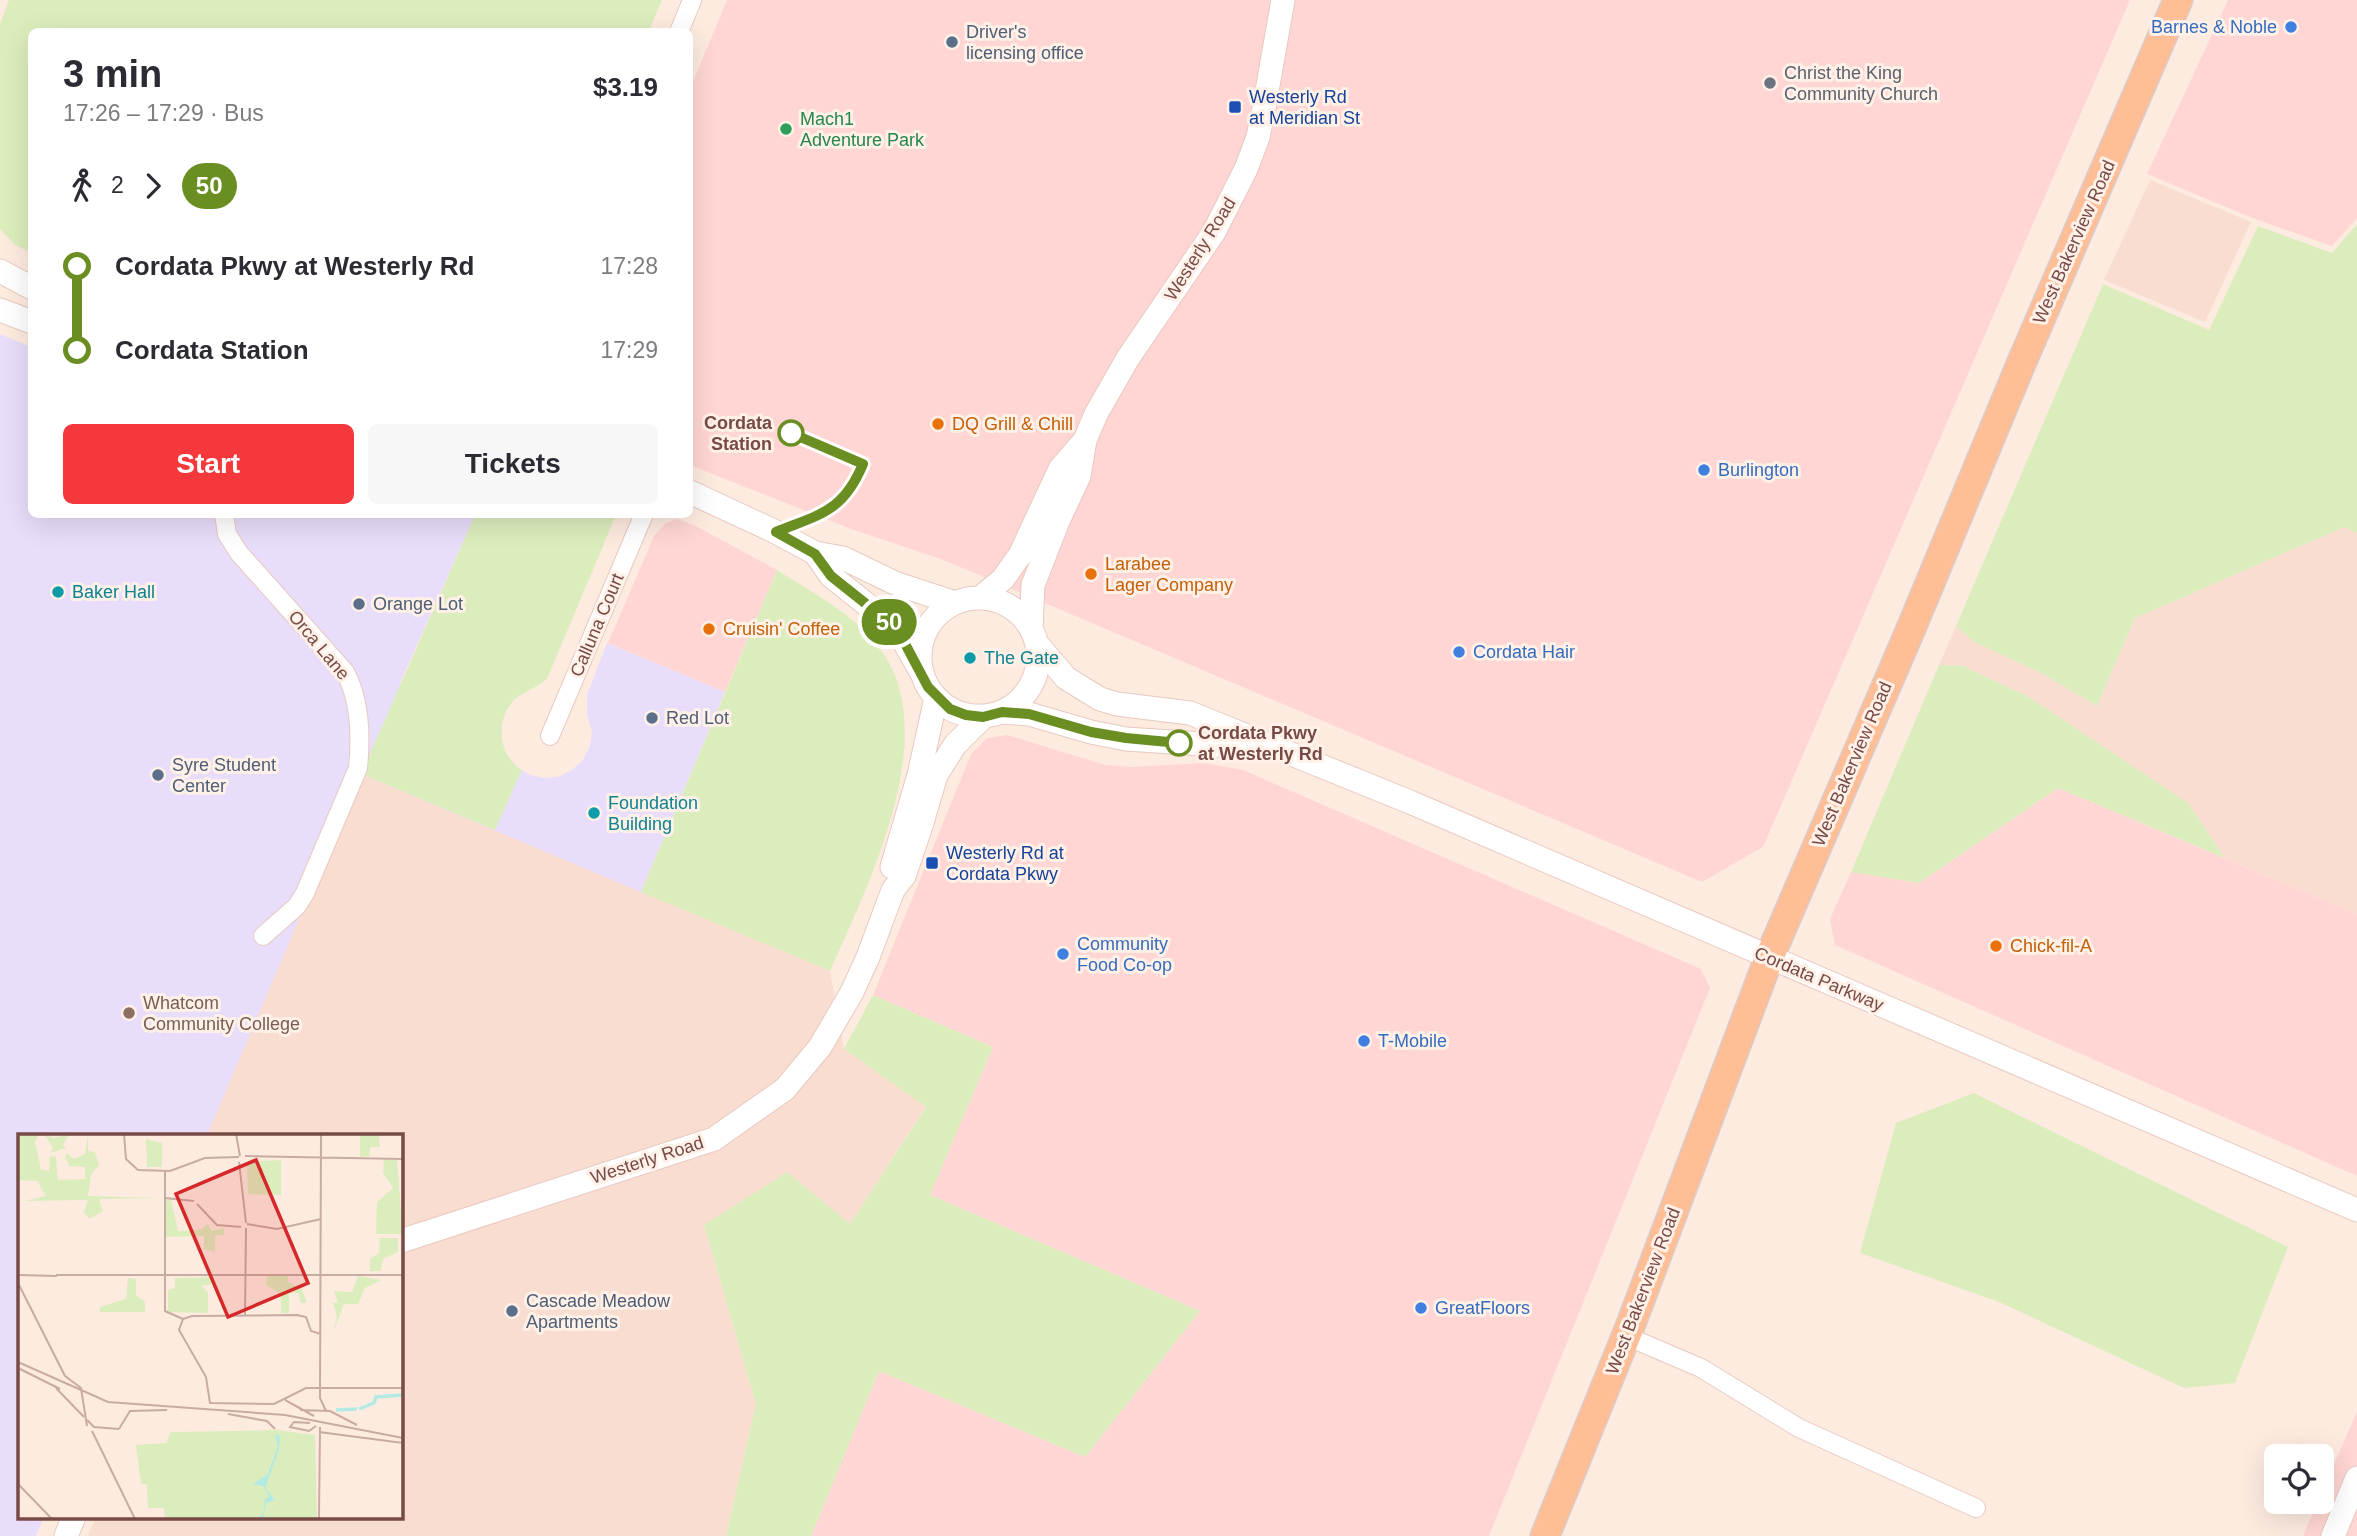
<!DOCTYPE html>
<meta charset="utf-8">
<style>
:root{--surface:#fff;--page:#f7f7f7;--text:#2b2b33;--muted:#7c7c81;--accent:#f5383c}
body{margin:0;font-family:Helvetica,sans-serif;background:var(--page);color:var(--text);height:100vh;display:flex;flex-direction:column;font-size:26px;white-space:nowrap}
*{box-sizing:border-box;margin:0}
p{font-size:23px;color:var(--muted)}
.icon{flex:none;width:38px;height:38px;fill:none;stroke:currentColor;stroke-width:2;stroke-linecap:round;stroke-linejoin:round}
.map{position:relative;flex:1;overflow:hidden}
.details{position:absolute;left:28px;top:28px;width:665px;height:490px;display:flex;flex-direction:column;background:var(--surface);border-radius:10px;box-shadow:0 7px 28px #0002}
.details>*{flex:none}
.badge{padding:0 14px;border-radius:23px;font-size:24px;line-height:46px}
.fabs{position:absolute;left:2264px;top:1444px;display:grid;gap:14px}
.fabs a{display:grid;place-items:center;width:70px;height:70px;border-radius:10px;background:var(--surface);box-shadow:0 7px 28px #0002;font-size:35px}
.map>.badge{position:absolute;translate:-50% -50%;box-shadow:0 0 0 4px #fff}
.legs{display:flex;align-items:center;gap:10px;height:77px;padding:0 35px;font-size:23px}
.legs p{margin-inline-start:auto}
.overview{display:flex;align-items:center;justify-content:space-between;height:119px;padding:0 35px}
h1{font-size:38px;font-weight:700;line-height:52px}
.cta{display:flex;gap:14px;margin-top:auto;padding:14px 35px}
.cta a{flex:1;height:80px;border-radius:10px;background:var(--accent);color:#fff;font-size:28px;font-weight:700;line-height:80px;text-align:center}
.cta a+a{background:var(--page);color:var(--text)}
ul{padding:0 35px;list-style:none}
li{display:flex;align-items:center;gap:24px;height:84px;font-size:26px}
li i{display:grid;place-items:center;width:10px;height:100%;margin:0 9px;background:currentColor}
li i::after{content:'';width:18px;height:18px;margin:-9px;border:5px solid;border-radius:50%;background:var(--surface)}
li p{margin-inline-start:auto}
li:first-child i{background:linear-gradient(#0000 50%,currentColor 0)}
li:last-child i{background:linear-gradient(currentColor 50%,#0000 0)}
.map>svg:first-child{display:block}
</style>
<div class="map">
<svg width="2357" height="1536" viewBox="0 0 2357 1536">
<rect width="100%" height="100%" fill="#feebe0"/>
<path fill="#f9ddd0" d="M 2150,180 L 2251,222 L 2205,322 L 2104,280 Z
M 2344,527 L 2357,533 L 2357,914 L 2225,858 L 2188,803 L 2029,697 L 1963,666 L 1939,665 L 1956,626 L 1974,642 L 2041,673 L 2097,706 L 2135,618 Z
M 361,774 L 830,971 L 844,1049 L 926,1106 L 850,1224 L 704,1225 L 756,1404 L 726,1536 L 88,1536 L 96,1517 L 401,1517 L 401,1135 L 207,1135 Z"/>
<path fill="#ffd6d3" d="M 727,0 L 2130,0 L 1763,847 L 1702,882 L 946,561 L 851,529 L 690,465 L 690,89 Z
M 2228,0 L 2357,0 L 2357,218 L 2332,246 L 2250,217 L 2147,174 Z
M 677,519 L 696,526 L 777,570 L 725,692 L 608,643 L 654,536 L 666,523 Z
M 1007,735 L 1106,765 L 1132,767 L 1204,763 L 1243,770 L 1701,969 L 1710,988 L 1489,1536 L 811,1536 L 879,1371 L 1085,1457 L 1200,1311 L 929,1195 L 993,1047 L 873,995 L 971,754 L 987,738 Z
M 2058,788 L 2357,914 L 2357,1176 L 1835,945 L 1830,919 L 1851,872 L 1919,883 Z
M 2357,1412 L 2357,1536 L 2303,1536 L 2318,1502 L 2322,1502 L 2322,1491 Z"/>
<path fill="#e8ddfa" d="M 0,334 L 31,347 L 32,514 L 475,515 L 400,683 L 502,725 L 501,740 L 506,754 L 516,766 L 528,774 L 543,778 L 558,777 L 572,770 L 583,760 L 590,746 L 592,731 L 587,715 L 587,695 L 607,643 L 725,692 L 641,892 L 361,774 L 207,1135 L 19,1135 L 19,1517 L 44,1517 L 36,1536 L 0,1536 Z"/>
<path fill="#dcedbd" d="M 9,0 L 662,0 L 649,31 L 32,32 L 31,253 L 14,244 L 0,229 L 0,24 Z
M 2357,224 L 2357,533 L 2344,527 L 2135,618 L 2097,706 L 2041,673 L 1974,642 L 1956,626 L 2103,284 L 2209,330 L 2258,226 L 2332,253 Z
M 475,515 L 616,515 L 547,679 C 537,688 524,691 514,700 C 495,721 498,755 522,770 L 495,830 L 361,774 Z
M 777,570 C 815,594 860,617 885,656 C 940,742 867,888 830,971 L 641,892 Z
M 1939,665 L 1963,666 L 2029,697 L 2188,803 L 2225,858 L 2058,788 L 1919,883 L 1851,872 Z
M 873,995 L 993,1047 L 930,1195 L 1200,1311 L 1085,1457 L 879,1371 L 811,1536 L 726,1536 L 756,1404 L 704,1225 L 787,1172 L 850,1224 L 926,1107 L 844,1049 Z
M 1974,1093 L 2288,1247 L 2235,1383 L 2184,1388 L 1999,1302 L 1860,1253 L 1896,1123 Z"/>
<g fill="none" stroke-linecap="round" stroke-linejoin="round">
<defs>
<path id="minor" d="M 679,32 L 692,0
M 224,514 L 227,534 L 239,553 L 345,672 C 360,699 361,737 358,768 L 305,893 L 297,906 L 263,936
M 550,736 L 644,514
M 1626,1336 L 1701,1368 L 1799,1428 L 1976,1508"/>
<path id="tertiary" d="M 0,271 L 32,288
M 0,310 L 32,322
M 690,492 L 776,532 L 815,553 L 843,558 L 897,584 L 955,603
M 815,553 L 831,576 L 890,623 L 902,638 L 921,672
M920 657a59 59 0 1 1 118 0a59 59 0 1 1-118 0Z
M 980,598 L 1003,579 L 1020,555 L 1060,469 L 1085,440
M 1031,629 L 1033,585 L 1058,521 L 1079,476 L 1085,440 L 1096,414 L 1128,358 L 1214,232 L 1246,169 L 1258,137 L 1264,108 L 1283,0
M 1038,645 L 1066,678 L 1100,699 L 1117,704 L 1190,713 L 1410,802 L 2357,1210
M 1002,712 L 1029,714 L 1091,732 L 1126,739 L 1261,748
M 892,867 L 919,775 L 936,698
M 401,1241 L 714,1139 L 785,1089 L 820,1047 L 852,992 L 868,957 L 893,890 L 904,876 L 921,826 L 936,775 L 955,745 L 983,717
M 66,1536 L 74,1517
M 2333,1536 L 2357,1478"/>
<path id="primary" d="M 1545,1536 L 1631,1324 L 1769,958 L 1910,631 L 2021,364 L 2178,0"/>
</defs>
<use href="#minor" stroke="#e8c9c0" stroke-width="20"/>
<use href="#tertiary" stroke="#e8c9c0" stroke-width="25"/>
<use href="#primary" stroke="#d9cccb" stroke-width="31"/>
<use href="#minor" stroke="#fff" stroke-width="18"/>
<use href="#tertiary" stroke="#fff" stroke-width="23"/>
<use href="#primary" stroke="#ffbe96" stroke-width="28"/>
</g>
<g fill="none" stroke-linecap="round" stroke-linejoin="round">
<defs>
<path id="line-1" d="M 791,433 L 863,464 C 843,512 820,514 776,532 L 815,554 L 831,576 L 890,623 L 902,638 L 928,687 L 950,709 L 966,715 L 983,717 L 1002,712 L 1029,714 L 1091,732 L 1126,738 L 1179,743"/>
</defs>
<use href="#line-1" stroke="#fff" stroke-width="16"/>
<use href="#line-1" stroke="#6b8e23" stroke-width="10"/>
</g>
<g fill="#3f7fe0" stroke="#fff0e8" stroke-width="2.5">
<circle cx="2291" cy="27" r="7"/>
<circle cx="1704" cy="470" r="7"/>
<circle cx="1459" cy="652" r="7"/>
<circle cx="1063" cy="954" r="7"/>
<circle cx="1364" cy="1041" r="7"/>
<circle cx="1421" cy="1308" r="7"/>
</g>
<g fill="#5c6f8a" stroke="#fff0e8" stroke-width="2.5">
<circle cx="952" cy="42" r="7"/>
<circle cx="359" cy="604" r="7"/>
<circle cx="652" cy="718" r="7"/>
<circle cx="158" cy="775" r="7"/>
<circle cx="512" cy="1311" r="7"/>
</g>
<circle fill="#6b7280" stroke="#fff0e8" stroke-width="2.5" cx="1770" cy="83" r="7"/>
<g fill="#1a4fb4" stroke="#fff0e8" stroke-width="2.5">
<rect x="1228" y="100" width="14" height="14" rx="3.5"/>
<rect x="925" y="856" width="14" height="14" rx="3.5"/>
</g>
<circle fill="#2e9e5b" stroke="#fff0e8" stroke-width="2.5" cx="786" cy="129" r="7"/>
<g fill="#e8710a" stroke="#fff0e8" stroke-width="2.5">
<circle cx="938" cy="424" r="7"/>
<circle cx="1091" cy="574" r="7"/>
<circle cx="709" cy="629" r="7"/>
<circle cx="1996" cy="946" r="7"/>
</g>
<g fill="#fff" stroke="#6b8e23" stroke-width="3.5">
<circle cx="791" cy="433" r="12"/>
<circle cx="1179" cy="743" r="12"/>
</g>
<g fill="#0f9aa8" stroke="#fff0e8" stroke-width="2.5">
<circle cx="58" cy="592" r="7"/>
<circle cx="970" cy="658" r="7"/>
<circle cx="594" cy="813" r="7"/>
</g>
<circle fill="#8d6e63" stroke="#fff0e8" stroke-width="2.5" cx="129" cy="1013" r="7"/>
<g text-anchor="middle" stroke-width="6" stroke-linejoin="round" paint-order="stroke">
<g font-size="18" fill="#366cbe" stroke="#fff0e8" text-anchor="start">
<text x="2277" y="33" text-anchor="end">Barnes &amp; Noble</text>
<text x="1718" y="476">Burlington</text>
<text x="1473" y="658">Cordata Hair</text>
<text x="1077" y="950">Community<tspan x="1077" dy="21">Food Co-op</tspan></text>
<text x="1378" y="1047">T-Mobile</text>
<text x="1435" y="1314">GreatFloors</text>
</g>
<g font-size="18" fill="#4e5e75" stroke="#fff0e8" text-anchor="start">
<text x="966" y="38">Driver's<tspan x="966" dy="21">licensing office</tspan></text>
<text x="373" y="610">Orange Lot</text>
<text x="666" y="724">Red Lot</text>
<text x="172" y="771">Syre Student<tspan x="172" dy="21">Center</tspan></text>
<text x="526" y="1307">Cascade Meadow<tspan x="526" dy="21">Apartments</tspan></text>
</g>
<g font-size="18" fill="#5b616d" stroke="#fff0e8" text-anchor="start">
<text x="1784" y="79">Christ the King<tspan x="1784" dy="21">Community Church</tspan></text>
</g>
<g font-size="18" fill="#164399" stroke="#fff0e8" text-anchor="start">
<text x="1249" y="103">Westerly Rd<tspan x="1249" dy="21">at Meridian St</tspan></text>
<text x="946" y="859">Westerly Rd at<tspan x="946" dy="21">Cordata Pkwy</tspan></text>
</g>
<g font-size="18" fill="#27864d" stroke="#fff0e8" text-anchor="start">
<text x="800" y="125">Mach1<tspan x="800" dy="21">Adventure Park</tspan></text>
</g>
<g font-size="18" fill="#774a45" stroke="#fff0e8">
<text transform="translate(2074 242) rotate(-66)" y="6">West Bakerview Road</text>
<text transform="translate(1200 249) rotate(-58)" y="6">Westerly Road</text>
<text transform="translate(597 625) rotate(-67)" y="6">Calluna Court</text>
<text transform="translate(319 645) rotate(50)" y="6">Orca Lane</text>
<text transform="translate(1852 764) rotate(-67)" y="6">West Bakerview Road</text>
<text transform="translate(1819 979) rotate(23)" y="6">Cordata Parkway</text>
<text transform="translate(647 1160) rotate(-18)" y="6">Westerly Road</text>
<text transform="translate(1643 1291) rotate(-69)" y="6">West Bakerview Road</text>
</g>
<g font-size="18" font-weight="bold" fill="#774a45" stroke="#fff0e8" text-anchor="end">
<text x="772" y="429">Cordata<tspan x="772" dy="21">Station</tspan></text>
<text x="1198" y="739" text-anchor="start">Cordata Pkwy<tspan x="1198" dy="21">at Westerly Rd</tspan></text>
</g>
<g font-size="18" fill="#c56008" stroke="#fff0e8" text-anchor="start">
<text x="952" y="430">DQ Grill &amp; Chill</text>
<text x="1105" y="570">Larabee<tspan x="1105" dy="21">Lager Company</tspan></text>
<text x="723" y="635">Cruisin' Coffee</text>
<text x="2010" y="952">Chick-fil-A</text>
</g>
<g font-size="18" fill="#0d838f" stroke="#fff0e8" text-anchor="start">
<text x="72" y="598">Baker Hall</text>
<text x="984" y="664">The Gate</text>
<text x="608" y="809">Foundation<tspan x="608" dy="21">Building</tspan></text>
</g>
<g font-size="18" fill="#785e54" stroke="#fff0e8" text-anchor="start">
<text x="143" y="1009">Whatcom<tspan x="143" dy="21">Community College</tspan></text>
</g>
</g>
<g transform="translate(18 1134)">
<rect width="385" height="385" fill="#feebe0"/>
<path d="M 0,0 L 21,0 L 17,8 L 23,35 L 31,37 L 32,22 L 38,23 L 40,46 L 67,45 L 67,33 L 51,32 L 47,22 L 49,19 L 56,25 L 67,20 L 70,0 L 70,17 L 77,18 L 81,31 L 73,41 L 70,62 L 146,64 L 81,65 L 85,77 L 71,85 L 66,78 L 70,66 L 6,67 L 28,62 L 19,47 L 0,46 ZM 26,0 L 36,4 L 51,0 L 45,11 L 48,14 L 32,19 L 35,14 ZM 342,0 L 361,0 L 362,13 L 352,13 L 352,22 L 342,23 ZM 128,5 L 144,9 L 144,33 L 129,33 ZM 366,25 L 379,26 L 385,100 L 358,100 L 359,68 L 375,54 L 365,39 ZM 263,26 L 263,61 L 230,60 L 229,28 ZM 153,65 L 160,97 L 182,96 L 190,90 L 194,97 L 206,94 L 206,101 L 197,101 L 197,118 L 186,115 L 186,102 L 148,103 L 148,66 ZM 362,104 L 380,104 L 380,118 L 365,125 L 363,137 L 352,137 L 352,125 L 361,119 ZM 249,142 L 270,142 L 270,148 L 284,155 L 289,169 L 283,169 L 280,159 L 271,159 L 271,179 L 263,179 L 263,160 L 248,151 ZM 340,142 L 364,146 L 347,154 L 340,170 L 326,170 L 315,199 L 319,182 L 315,169 L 320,169 L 316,157 L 334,158 ZM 193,143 L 193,150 L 184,152 L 190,159 L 190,179 L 150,178 L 150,156 L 157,154 L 157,144 ZM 110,144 L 118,145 L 118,161 L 127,168 L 127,178 L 82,178 L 82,173 L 108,165 ZM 259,296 L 297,301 L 299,385 L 147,385 L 146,374 L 130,374 L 129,350 L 123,350 L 118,311 L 148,309 L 153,298 Z" fill="#dcedbd"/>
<path d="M 257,300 L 262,302 L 261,316 L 247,354 L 257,366 L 248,369 L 245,385 L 238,385 L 245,380 L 247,366 L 251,362 L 245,352 L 235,350 L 250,340 L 260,312 Z" fill="#b3eae4"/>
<path fill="none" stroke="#b3eae4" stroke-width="3.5" d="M 341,275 L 356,269 L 358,263 L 385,261M 318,276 L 339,275"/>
<path fill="none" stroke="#c8aba2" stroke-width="2" d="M 106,0 L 108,25 L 120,36 L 152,37 L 187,24 L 221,23M 218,0 L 222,22M 303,0 L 302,264 L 308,277M 227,22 L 385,25M 221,28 L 228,89M 147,37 L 147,177 L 165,185M 147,64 L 176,67M 179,70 L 199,91 L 223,93M 229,90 L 259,95 L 303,85M 0,141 L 39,142M 38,141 L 385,141M 0,149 L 47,242M 227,181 L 228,94M 303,200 L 293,197 L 288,183 L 279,181 L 174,182 L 165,185 L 161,196 L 188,243 L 192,269 L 256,270 L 288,254 L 385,254M 0,228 L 90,268 L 267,281 L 385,304M 0,234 L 42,255M 47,242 L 63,254 L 69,292M 38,254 L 66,283M 267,266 L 296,282M 282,276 L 312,277 L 339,291M 210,280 L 249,287 L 257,295M 69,286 L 76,293 L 101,295M 292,289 L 276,288 L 272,293 L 291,297 L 298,292M 101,295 L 112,277 L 149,276M 74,297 L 117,385M 301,298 L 385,309M 0,350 L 34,385M 301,385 L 302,293"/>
<path fill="#d62828" fill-opacity="0.15" stroke="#d62828" stroke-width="3.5" d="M 238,26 L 290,149 L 210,183 L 158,60 Z"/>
<rect width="385" height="385" fill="none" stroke="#774a45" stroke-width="3.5"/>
</g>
</svg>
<div class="fabs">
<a><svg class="icon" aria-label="locate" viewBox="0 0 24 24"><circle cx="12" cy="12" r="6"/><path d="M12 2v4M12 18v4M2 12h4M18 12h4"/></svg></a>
</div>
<b class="badge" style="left:889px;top:622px;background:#6b8e23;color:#fff">50</b>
<section class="details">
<div class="overview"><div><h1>3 min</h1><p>17:26 – 17:29 · Bus</p></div><b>$3.19</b></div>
<div class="legs"><svg class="icon" aria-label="walk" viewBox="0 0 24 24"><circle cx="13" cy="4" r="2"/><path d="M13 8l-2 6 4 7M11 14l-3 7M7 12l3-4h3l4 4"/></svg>2<svg class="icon" aria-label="forward" viewBox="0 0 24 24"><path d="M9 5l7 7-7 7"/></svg><b class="badge" style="background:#6b8e23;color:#fff">50</b></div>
<ul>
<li><i style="color:#6b8e23"></i><b>Cordata Pkwy at Westerly Rd</b><p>17:28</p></li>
<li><i style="color:#6b8e23"></i><b>Cordata Station</b><p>17:29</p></li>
</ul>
<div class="cta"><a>Start</a><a>Tickets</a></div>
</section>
</div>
